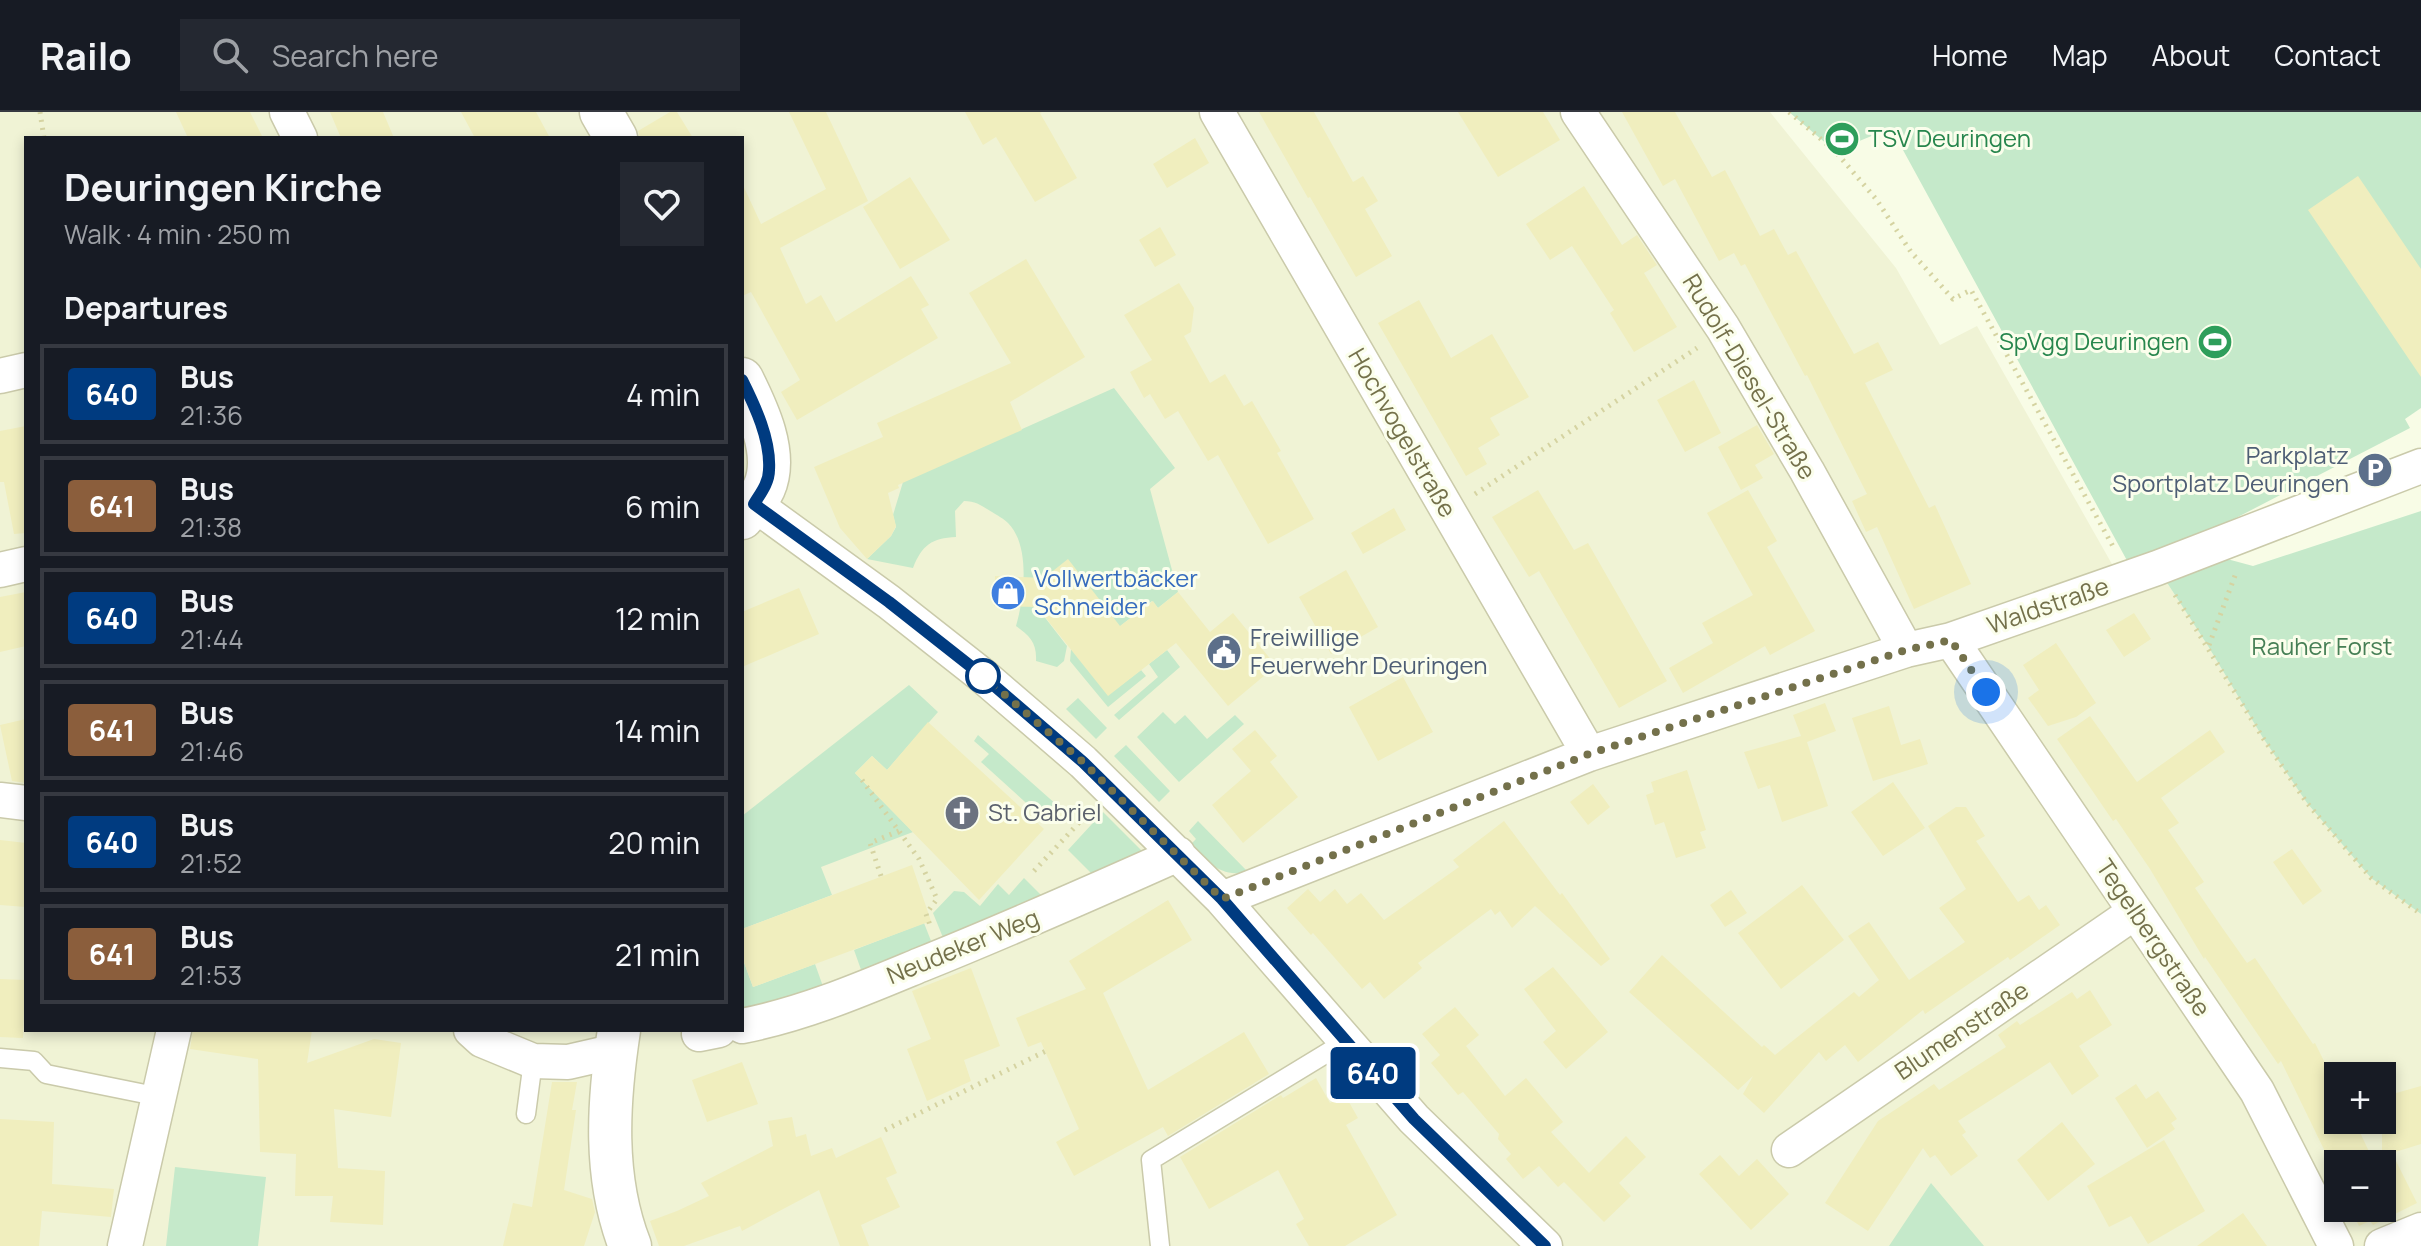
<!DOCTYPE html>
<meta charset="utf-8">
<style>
:root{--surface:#171b24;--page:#242831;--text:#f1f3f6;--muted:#9ea1a6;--line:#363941}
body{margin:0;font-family:Manrope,sans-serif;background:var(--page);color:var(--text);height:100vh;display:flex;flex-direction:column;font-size:30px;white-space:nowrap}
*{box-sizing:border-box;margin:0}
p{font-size:26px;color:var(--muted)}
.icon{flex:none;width:44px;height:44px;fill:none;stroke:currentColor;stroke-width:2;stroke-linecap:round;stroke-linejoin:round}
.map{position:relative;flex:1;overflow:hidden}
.details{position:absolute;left:24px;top:24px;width:720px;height:896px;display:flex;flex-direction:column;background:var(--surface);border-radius:0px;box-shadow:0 4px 12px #0003}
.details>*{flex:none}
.badge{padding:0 16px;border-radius:6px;font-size:28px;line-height:52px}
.controls{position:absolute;left:2324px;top:950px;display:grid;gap:16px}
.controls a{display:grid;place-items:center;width:72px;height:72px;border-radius:0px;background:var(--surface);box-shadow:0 4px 12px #0003;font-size:40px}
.you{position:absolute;width:40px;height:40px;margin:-20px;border:6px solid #fff;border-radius:50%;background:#1a73e8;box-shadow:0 0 0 12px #1a73e833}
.map>.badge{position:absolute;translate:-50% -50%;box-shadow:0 0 0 4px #fff}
h2{padding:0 40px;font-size:30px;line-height:72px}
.round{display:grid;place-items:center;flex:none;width:84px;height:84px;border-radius:0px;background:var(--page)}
.overview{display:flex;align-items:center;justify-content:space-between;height:136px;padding:0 40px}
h1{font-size:38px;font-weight:700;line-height:60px}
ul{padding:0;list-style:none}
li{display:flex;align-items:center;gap:24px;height:100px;margin:0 16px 12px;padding:0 24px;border:4px solid var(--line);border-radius:0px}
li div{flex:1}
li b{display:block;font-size:30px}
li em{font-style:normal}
li .badge{min-width:88px;font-weight:700;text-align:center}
header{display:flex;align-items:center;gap:48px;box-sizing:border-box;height:112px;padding:0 40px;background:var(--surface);border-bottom:2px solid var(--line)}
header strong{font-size:38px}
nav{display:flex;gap:44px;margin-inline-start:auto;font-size:28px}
.search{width:560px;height:72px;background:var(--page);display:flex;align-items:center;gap:20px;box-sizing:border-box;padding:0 28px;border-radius:0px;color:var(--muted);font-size:30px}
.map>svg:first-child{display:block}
</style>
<header>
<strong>Railo</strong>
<div class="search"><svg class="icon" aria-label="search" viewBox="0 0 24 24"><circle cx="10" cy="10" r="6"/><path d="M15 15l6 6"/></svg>Search here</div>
<nav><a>Home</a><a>Map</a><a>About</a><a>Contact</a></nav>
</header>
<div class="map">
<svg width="2421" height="1134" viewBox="0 0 2421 1134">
<rect width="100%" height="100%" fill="#f8fce6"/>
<path fill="#f0f3d5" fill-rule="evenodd" d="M 0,0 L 1770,0 L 1896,156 L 1940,233 L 1977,214 L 2121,468 L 2162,463 L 2208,534 L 2263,626 L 2307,691 L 2371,766 L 2421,802 L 2421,1134 L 0,1134 ZM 26,26 L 742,26 L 742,918 L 26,918 ZM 2338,964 L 2382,964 L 2382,1008 L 2338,1008 ZM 2338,1052 L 2382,1052 L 2382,1096 L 2338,1096 Z"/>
<path fill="#c5e9ca" d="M 1789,0 L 2421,0 L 2421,296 L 2405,307 L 2410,316 L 2232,408 L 2235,415 L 2130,454 L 1891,16 L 1835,39 Z
M 1114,276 L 1175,356 L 1150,377 L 1178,480 L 1158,496 L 1152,489 L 1104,527 L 1026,481 L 1067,534 L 1064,549 L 1057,555 L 1036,549 C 1037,531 1030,524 1016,514 C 1024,487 1031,434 1008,411 C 1004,407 997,403 992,400 C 982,394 976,389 964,389 L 955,399 L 956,425 C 932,426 922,433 913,456 L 867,447 L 891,424 L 896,415 L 893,403 L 903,370 Z
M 2421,399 L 2421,802 L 2371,766 L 2307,691 L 2263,626 L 2208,534 L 2162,463 L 2216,444 L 2253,454 Z
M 1076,534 L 1108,583 L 1141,558 L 1146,564 L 1108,595 L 1070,549 L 1071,538 Z
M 1167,538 L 1180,555 L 1119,608 L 1114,603 L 1158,565 L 1149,552 Z
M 909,573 L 938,600 L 887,658 L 872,644 L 855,661 L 913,720 L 821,755 L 832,783 L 742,817 L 742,704 Z
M 1078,586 L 1107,616 L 1096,627 L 1066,597 Z
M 1163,600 L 1175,612 L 1185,603 L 1207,627 L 1235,603 L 1244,612 L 1179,670 L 1137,625 Z
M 978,623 L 1058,694 L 1046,709 L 981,650 L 989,642 L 974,629 Z
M 1126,633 L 1170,679 L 1159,690 L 1114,644 Z
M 1103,700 L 1146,743 L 1097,767 L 1068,738 Z
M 1198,709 L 1247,759 C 1224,768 1205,748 1189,734 L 1196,727 L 1189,719 Z
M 1024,766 L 1047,789 L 946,833 L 933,801 L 954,779 L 964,780 L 980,794 L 998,772 L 1009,783 Z
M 924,811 L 935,839 L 864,866 L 854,838 Z
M 742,845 L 753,875 L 815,852 L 825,880 L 742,903 Z
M 175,1055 L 266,1065 L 258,1134 L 166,1134 Z
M 1931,1071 L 1984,1134 L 1889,1134 Z"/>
<path fill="#f0eebe" d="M 176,0 L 250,0 L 263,26 L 188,26 Z
M 330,0 L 383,0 L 394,26 L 341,26 Z
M 461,0 L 536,0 L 550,26 L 475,26 Z
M 670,0 L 677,0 L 693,26 L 640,26 L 638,19 Z
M 789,0 L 826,0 L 868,89 L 780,136 L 806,192 L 821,183 L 836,210 L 911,164 L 929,193 L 921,197 L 938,226 L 797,308 L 781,280 L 800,268 L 751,180 L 742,184 L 742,71 L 761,112 L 826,77 Z
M 965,0 L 1042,0 L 1040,1 L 1077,66 L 1035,90 L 996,25 L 983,33 Z
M 1259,0 L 1314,0 L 1353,70 L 1363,64 L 1378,89 L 1365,97 L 1392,144 L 1356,165 L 1310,85 L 1308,86 Z
M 1458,0 L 1543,0 L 1560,28 L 1498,65 Z
M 1622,0 L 1675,0 L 1712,65 L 1725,58 L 1760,124 L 1774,117 L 1788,143 L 1796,139 L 1854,242 L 1878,230 L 1893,258 L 1865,271 L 1929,396 L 1935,393 L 1971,472 L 1914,497 L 1877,415 L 1866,420 L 1852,389 L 1867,382 L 1807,263 L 1805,264 L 1745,152 L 1741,154 L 1734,141 L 1719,149 L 1675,67 L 1663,74 Z
M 1195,26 L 1209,51 L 1167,76 L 1153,52 Z
M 2358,64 L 2421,157 L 2421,265 L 2308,98 Z
M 910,65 L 950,128 L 900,157 L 863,95 Z
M 1584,74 L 1622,133 L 1637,123 L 1657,153 L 1644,161 L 1677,215 L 1634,240 L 1610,201 L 1614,198 L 1572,134 L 1550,148 L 1526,112 Z
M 1160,115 L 1176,143 L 1155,155 L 1139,128 Z
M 1026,147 L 1085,245 L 1010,290 L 1022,318 L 898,373 L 899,376 L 888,381 L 896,414 L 891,424 L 867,447 L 840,416 L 814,355 L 883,325 L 877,311 L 1011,251 L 969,181 Z
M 1179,171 L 1194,196 L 1191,220 L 1184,224 L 1210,271 L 1225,262 L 1244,294 L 1252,289 L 1281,339 L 1277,341 L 1314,407 L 1268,432 L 1218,343 L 1208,349 L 1178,299 L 1165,307 L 1150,282 L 1144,286 L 1130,260 L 1152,248 L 1124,203 Z
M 1419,188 L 1451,246 L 1492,222 L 1529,285 L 1490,306 L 1500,323 L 1478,336 L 1487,352 L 1466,364 L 1378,211 Z
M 1694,268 L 1721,321 L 1685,340 L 1657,288 Z
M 1757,313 L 1774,342 L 1755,353 L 1763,366 L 1741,378 L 1718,335 Z
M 26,314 L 26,421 L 14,422 L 4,370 L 0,370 L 0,319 Z
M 1538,378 L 1574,438 L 1588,431 L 1667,569 L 1619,596 L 1539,459 L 1529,465 L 1492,405 Z
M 1748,378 L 1777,429 L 1767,435 L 1815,519 L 1770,543 L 1765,534 L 1683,581 L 1669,556 L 1713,531 L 1702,511 L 1753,483 L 1707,401 Z
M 1394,396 L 1406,418 L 1363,442 L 1351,421 Z
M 1068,447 L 1120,514 L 1153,489 L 1158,496 L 1178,480 L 1210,520 L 1233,501 L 1276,554 L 1228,594 L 1176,531 L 1108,584 L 1037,495 L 994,494 L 995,464 L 1044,466 Z
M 1346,458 L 1378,515 L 1331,542 L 1299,485 Z
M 799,476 L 819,522 L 742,555 L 742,500 Z
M 26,480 L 26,534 L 0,540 L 0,485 Z
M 2134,501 L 2151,527 L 2124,545 L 2106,518 Z
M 2056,531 L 2096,591 L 2076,605 L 2048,614 L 2028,586 L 2039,578 L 2023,553 Z
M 1403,565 L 1433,620 L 1378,649 L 1349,595 Z
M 1825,591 L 1836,619 L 1807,630 L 1828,694 L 1782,710 L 1770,673 L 1758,677 L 1744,640 L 1801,624 L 1793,603 Z
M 1889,594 L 1901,633 L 1920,627 L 1928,652 L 1873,669 L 1852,606 Z
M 2090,604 L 2137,670 L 2210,618 L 2225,640 L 2161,686 L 2179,711 L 2168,718 L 2204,770 L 2195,776 L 2221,814 L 2247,851 L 2255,846 L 2313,932 L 2315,931 L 2338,977 L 2338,1008 L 2354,1008 L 2375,1052 L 2338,1052 L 2338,1074 L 2330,1058 L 2333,1056 L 2281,949 L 2278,952 L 2205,845 L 2204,847 L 2150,757 L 2116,707 L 2113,709 L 2057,627 Z
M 26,607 L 26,671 L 12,669 L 0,613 Z
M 928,610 L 1044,717 L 979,788 L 855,661 L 872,644 L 887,658 Z
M 1255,618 L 1277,644 L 1270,650 L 1298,685 L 1243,731 L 1212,693 L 1251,659 L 1232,637 Z
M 1687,658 L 1706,718 L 1700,720 L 1706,736 L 1676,746 L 1664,710 L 1655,713 L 1646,683 L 1654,680 L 1651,670 Z
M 1893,670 L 1925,716 L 1883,744 L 1851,700 Z
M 1593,672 L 1610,695 L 1588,713 L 1570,690 Z
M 1956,695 L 1966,695 L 1985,724 L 1976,729 L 2018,790 L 2029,783 L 2039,798 L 2046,793 L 2060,813 L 2010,848 L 2008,845 L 1925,902 L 1923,898 L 1858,950 L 1845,933 L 1826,949 L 1819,940 L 1764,1001 L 1743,982 L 1753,964 L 1738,978 L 1629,880 L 1662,843 L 1762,935 L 1764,933 L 1775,943 L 1854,880 L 1859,885 L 1879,868 L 1848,824 L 1869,810 L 1909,868 L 1965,830 L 1939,796 L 1966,777 L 1928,714 Z
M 1504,709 L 1560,783 L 1562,781 L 1610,847 L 1601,854 L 1535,794 L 1512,816 L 1500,799 L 1495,803 L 1491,797 L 1418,851 L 1422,856 L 1384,887 L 1370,870 L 1362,877 L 1313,821 L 1311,823 L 1287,796 L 1308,777 L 1320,790 L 1335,777 L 1347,792 L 1361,781 L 1384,808 L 1459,755 L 1453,748 Z
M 0,728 L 26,731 L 26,795 L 0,793 Z
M 2292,737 L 2322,779 L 2303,793 L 2273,750 Z
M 912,753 L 931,809 L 753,875 L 742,845 L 742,817 Z
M 1802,773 L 1844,828 L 1781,877 L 1738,821 Z
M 1731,778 L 1747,801 L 1725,815 L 1710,793 Z
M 1168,788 L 1192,828 L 1103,881 L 1148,978 L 1244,920 L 1269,962 L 1168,1024 L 1163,1015 L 1074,1064 L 1056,1030 L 1079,1017 L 1041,930 L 1028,935 L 1016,906 L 1086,877 L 1069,849 Z
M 1553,855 L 1608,920 L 1566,957 L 1543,930 L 1556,919 L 1524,877 Z
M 971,856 L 1000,934 L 964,948 L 971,969 L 927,989 L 907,937 L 931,927 L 912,879 Z
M 0,867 L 25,868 L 23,926 L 0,925 Z
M 2090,878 L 2112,913 L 2079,934 L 2099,964 L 2072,983 L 2050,950 L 1958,1009 L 1966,1020 L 1962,1023 L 1978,1044 L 1951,1064 L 1935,1043 L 1930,1046 L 1923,1036 L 1868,1119 L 1825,1091 L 1878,1009 L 1934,972 L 1939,978 L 2006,935 L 1998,923 L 2017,909 L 2020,913 L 2072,880 L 2077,887 Z
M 1455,895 L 1479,923 L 1466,934 L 1505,984 L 1526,966 L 1563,1010 L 1551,1020 L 1589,1061 L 1626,1024 L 1646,1045 L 1619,1071 L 1631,1084 L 1604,1110 L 1564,1070 L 1558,1075 L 1539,1054 L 1523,1067 L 1506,1047 L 1511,1042 L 1498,1027 L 1499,1022 L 1463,980 L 1458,983 L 1431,951 L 1440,943 L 1422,922 Z
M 193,918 L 312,918 L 307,951 L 374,927 L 401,931 L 391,1005 L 334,997 L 338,1056 L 385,1059 L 383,1113 L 330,1110 L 333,1084 L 295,1084 L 296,1042 L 260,1040 L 258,947 L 190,937 Z
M 742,950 L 758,992 L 707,1010 L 692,968 Z
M 1316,966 L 1330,991 L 1345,983 L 1358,1006 L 1346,1013 L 1397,1103 L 1345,1134 L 1309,1134 L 1296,1112 L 1304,1107 L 1278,1058 L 1209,1097 L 1180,1045 L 1281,983 L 1283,986 Z
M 552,970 L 577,970 L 572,998 L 576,998 L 564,1078 L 592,1087 L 595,1100 L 584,1134 L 503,1134 L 513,1091 L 532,1095 Z
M 2136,972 L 2146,987 L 2158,979 L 2177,1007 L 2171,1011 L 2175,1017 L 2147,1036 L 2115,986 Z
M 2421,974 L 2421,1032 L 2392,1041 L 2417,1091 L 2373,1113 L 2370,1109 L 2359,1114 L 2350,1096 L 2382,1096 L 2382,985 Z
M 792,1005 L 796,1025 L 806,1022 L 811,1044 L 832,1036 L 836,1046 L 881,1025 L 897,1061 L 886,1066 L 900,1095 L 861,1113 L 869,1134 L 840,1134 L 819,1078 L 742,1119 L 740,1114 L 684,1134 L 659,1134 L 650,1109 L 677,1099 L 709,1084 L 701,1071 L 773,1034 L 768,1009 Z
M 0,1007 L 54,1010 L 52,1072 L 114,1077 L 111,1105 L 42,1099 L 39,1134 L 0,1134 Z
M 2062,1010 L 2095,1052 L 2048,1089 L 2017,1048 Z
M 2164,1028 L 2205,1099 L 2148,1132 L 2131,1104 L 2109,1115 L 2087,1074 Z
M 1720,1043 L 1739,1064 L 1757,1047 L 1789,1082 L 1751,1118 L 1699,1062 Z
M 2243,1101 L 2267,1134 L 2197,1134 Z"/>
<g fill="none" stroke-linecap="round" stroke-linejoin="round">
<defs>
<path id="service" d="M 0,946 L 34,949 L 46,962 L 160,985
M 526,1002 L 533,949
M 1160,1134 L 1151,1048 L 1345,930"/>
<path id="minor" d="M 287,0 L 300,26
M 1217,0 L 1589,642
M 1578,0 L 1723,216 L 1807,359 L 1906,538
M 0,264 L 26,258
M 754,392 L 889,490 L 983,564 L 1083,650 L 1222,787 L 1414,1007 L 1545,1134
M 0,458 L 26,452
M 1951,528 L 2257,979 L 2336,1134
M 0,688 L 26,691
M 1222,787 L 1589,642 L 1906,538 L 1951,528 L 2157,456 L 2421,354
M 742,914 C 804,902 862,877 920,853 C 1007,818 1093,780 1178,742
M 471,918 L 482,928 L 533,949 L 568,950 L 616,939
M 699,922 L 719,918
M 1789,1038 L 2135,800
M 125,1134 L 174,918
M 2382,1134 L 2421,1118"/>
<path id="tertiary" d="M 601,0 L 616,26
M 742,267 C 757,297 779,342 764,376 C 759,387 750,397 742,406
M 619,918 C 608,990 603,1065 630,1134"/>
</defs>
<use href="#service" stroke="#cacaaa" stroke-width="21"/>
<use href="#minor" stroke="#cacaaa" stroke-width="37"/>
<use href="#tertiary" stroke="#cacaaa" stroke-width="45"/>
<path stroke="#d5d3a1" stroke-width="5" stroke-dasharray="2 6" stroke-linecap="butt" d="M 40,0 L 44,26
M 1789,0 L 1835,39 L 1876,87 L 1911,140 L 1953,187 L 1971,178 L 2115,438
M 1475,382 L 1697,236
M 2175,483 L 2263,626 L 2307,691 L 2371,766 L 2421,802
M 2209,533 L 2236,461
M 862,668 L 919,747 L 937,787 L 926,802 L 931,816
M 1034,759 L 1088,701
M 881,764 L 870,731 L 899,719
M 885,1018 L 1046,939"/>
<use href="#service" stroke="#fff" stroke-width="18"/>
<use href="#minor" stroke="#fff" stroke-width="34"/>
<use href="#tertiary" stroke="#fff" stroke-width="42"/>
</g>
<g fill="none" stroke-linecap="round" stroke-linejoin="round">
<defs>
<path id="line" d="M 742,268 C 755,294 771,328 769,358 C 769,371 760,382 754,392 L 889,490 L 983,564 L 1083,650 L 1222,787 L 1414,1007 L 1545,1134"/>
</defs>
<use href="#line" stroke="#fff" stroke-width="18"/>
<use href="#line" stroke="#003b80" stroke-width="12"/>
<path stroke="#74714b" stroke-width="8" stroke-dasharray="0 14.4" d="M 983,564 L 1083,650 L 1222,787 L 1589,642 L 1906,538 L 1951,528 L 1986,580"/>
</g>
<defs>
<symbol id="stadium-disc" viewBox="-11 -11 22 22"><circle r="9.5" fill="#2e9e5b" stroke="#fbfeec"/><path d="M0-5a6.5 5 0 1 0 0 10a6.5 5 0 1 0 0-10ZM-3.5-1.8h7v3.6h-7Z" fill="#fff"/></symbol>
<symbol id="parking-disc" viewBox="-11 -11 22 22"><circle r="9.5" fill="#5c6f8a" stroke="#fbfeec"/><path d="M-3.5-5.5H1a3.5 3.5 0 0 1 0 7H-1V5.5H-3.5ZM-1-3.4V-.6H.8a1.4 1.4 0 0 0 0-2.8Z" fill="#fff"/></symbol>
<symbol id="shop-disc" viewBox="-11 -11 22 22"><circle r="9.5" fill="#3f7fe0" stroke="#fbfeec"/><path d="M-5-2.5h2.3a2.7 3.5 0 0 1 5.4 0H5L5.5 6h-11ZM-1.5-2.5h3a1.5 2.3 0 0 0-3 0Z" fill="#fff"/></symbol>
<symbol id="civic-disc" viewBox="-11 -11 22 22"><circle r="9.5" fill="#5c6f8a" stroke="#fbfeec"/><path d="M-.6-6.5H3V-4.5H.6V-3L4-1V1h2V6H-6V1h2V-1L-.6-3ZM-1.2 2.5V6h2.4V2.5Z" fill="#fff"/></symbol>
<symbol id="church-disc" viewBox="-11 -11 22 22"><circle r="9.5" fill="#6b7280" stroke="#fbfeec"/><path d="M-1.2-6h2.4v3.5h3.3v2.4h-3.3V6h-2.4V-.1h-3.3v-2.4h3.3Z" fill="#fff"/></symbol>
</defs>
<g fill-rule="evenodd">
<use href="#stadium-disc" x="1822" y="7" width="40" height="40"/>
<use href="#stadium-disc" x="2195" y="210" width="40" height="40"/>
<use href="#parking-disc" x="2355" y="338" width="40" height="40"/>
<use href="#shop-disc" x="988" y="461" width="40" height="40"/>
<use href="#civic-disc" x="1204" y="520" width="40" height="40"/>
<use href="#church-disc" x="942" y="681" width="40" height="40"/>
</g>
<circle fill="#fff" stroke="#003b80" stroke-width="4" cx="983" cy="564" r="16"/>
<g text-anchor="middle" stroke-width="6" stroke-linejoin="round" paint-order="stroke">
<g font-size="24" fill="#27864d" stroke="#fbfeec" text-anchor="start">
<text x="1868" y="35">TSV Deuringen</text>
<text x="2189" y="238" text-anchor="end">SpVgg Deuringen</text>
</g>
<g font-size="24" fill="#74714b" stroke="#fbfeec">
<text transform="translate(1749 265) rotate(59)" y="8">Rudolf-Diesel-Straße</text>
<text transform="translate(1402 321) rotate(60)" y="8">Hochvogelstraße</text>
<text transform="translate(2048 494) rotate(-19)" y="8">Waldstraße</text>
<text transform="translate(2153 826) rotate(56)" y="8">Tegelbergstraße</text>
<text transform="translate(963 835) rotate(-22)" y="8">Neudeker Weg</text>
<text transform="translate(1962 919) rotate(-34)" y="8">Blumenstraße</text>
</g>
<g font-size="24" fill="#4e5e75" stroke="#fbfeec" text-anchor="end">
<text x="2349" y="352">Parkplatz<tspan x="2349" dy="28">Sportplatz Deuringen</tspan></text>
<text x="1250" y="534" text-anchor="start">Freiwillige<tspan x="1250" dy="28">Feuerwehr Deuringen</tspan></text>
</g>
<g font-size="24" fill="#366cbe" stroke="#fbfeec" text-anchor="start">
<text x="1034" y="475">Vollwertbäcker<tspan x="1034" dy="28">Schneider</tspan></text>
</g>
<g font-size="24" fill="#467f55" stroke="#fbfeec">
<text x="2322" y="543">Rauher Forst</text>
</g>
<g font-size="24" fill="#5b616d" stroke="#fbfeec" text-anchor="start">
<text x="988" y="709">St. Gabriel</text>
</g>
</g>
</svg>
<div class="controls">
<a>+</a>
<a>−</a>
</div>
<div class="you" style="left:1986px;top:580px"></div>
<b class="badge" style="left:1373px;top:961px;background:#003b80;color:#fff">640</b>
<section class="details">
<div class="overview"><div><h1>Deuringen Kirche</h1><p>Walk · 4 min · 250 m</p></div><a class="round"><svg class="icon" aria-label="heart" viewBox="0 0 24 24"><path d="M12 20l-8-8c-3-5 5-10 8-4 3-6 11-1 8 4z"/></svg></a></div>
<h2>Departures</h2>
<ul>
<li><span class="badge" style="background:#003b80;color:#fff">640</span><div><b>Bus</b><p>21:36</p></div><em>4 min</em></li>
<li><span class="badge" style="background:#8b5e3c;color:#fff">641</span><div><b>Bus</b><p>21:38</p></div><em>6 min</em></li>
<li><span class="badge" style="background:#003b80;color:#fff">640</span><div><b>Bus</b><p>21:44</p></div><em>12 min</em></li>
<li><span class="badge" style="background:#8b5e3c;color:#fff">641</span><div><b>Bus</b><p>21:46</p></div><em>14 min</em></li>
<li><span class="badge" style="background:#003b80;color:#fff">640</span><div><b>Bus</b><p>21:52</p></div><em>20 min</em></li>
<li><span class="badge" style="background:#8b5e3c;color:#fff">641</span><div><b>Bus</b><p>21:53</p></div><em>21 min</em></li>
</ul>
</section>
</div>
